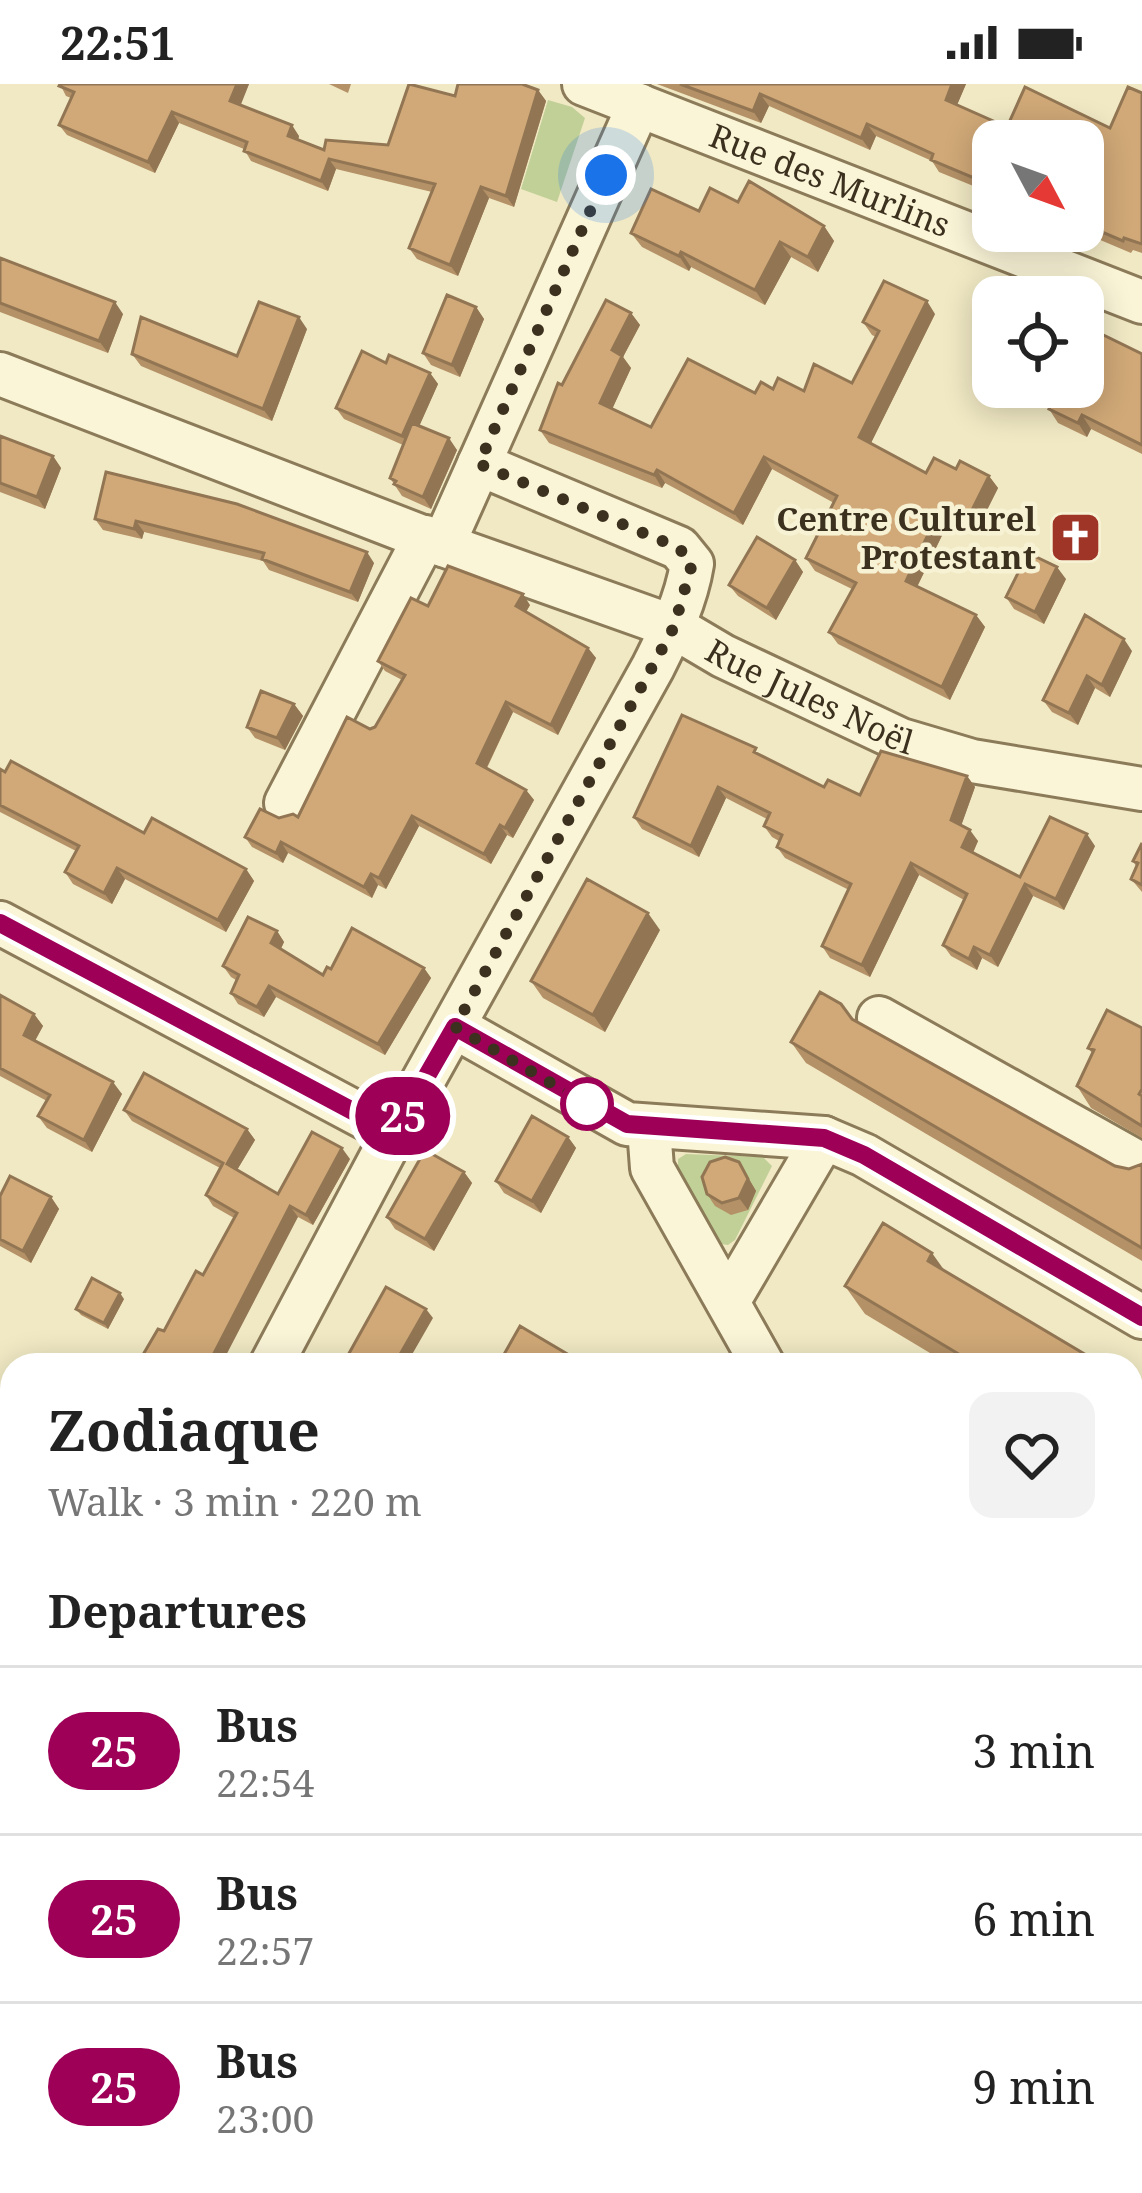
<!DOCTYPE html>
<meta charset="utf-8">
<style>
:root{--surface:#fff;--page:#f2f2f2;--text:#222;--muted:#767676;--line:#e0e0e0}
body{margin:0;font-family:"Noto Serif",serif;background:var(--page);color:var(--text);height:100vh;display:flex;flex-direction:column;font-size:45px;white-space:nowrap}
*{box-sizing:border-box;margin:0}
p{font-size:39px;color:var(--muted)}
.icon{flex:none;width:66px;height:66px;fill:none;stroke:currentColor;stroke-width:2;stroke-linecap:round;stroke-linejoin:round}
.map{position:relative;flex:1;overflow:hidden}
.details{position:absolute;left:0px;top:1269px;width:1143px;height:840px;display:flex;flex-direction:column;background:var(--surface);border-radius:36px 36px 0 0;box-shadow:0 6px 30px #0003}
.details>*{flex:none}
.badge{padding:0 24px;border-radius:39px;font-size:42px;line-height:78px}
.needle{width:78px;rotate:131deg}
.fabs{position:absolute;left:972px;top:36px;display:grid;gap:24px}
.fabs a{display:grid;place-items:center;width:132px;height:132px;border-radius:24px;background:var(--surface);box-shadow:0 6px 30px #0003;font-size:60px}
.you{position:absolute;width:60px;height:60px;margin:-30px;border:9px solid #fff;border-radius:50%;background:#1a73e8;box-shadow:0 0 0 18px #1a73e833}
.map>.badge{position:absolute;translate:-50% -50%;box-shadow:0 0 0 6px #fff}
h2{padding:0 48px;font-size:45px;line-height:108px}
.round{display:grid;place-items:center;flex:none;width:126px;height:126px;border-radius:24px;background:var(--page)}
.summary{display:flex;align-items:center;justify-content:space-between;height:204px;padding:0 48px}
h1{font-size:57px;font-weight:700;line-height:90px}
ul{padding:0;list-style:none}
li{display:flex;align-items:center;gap:36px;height:168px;padding:0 48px;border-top:3px solid var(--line)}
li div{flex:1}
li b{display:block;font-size:45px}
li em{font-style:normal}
li .badge{min-width:132px;font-weight:700;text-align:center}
.status{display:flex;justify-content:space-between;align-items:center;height:84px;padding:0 60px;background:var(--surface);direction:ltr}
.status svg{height:33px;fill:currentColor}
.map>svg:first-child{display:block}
</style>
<div class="status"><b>22:51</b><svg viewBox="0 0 49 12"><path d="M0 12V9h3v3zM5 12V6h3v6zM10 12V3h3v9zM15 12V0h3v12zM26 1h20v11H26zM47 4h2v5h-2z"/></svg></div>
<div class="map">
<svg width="1142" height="2109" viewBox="0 0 1142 2109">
<rect width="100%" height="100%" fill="#f1e9c4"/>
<path fill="#c1d097" d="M 548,16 L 572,23 L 585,34 L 557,118 L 521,105 Z
M 686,1070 L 763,1073 L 772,1082 L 735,1156 L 728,1161 L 721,1160 L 678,1084 L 678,1075 Z"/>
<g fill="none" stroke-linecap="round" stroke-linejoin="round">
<defs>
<g id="minor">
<path id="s1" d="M 584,0 L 1142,218"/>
<path id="s2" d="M 0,290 L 443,461 L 674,543 L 723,572 L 901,656 L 972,677 L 1142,705"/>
<path d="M 443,461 L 639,21"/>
<path d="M 286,719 L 425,453"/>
<path d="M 0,839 L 394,1049"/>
<path d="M 879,934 L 1142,1081"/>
<path d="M 455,943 L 627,1040 L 824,1054 L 864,1071 L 1142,1233"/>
<path d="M 649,1044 L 652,1084 L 763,1281"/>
<path d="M 728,1218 L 824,1054"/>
<path d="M 271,1281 L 394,1049 L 653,583 C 670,549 686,517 692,480 L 679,464 L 479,380"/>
<path d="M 1131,1551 L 1142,1532"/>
<path d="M 0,1665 L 12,1672"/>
<path d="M 0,1782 L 12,1761"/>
<path d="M 409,2097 L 429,2109"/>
<path d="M 1116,2097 L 1136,2109"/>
<path d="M 471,2109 L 478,2097"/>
<path d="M 581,2109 L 589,2097"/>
<path d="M 739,2109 L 746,2097"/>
</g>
</defs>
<use href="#minor" stroke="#8c7b59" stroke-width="48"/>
<use href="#minor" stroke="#fbf5d8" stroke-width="42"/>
</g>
<path fill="#b49167" d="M 60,0 L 249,0 L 240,21 L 299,52 L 298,56 L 324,66 L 388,61 L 455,12 L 538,6 L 546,17 L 514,123 L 489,114 L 458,192 L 417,175 L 409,164 L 432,108 L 336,85 L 328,107 L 251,77 L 244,65 L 179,39 L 155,89 L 67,51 L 59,41 L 71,14 L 66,12 Z
M 329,0 L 351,0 L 348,9 Z
M 657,0 L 966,0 L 957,21 L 1007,43 L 1110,44 L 1142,9 L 1142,169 L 1133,166 L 1131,169 L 1079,147 L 1083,147 L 1083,57 L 993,57 L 993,110 L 939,88 L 932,77 L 876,52 L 870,66 L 769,22 L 761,39 Z
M 738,118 L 824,142 L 834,157 L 818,188 L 791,173 L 765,221 L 691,183 L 689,187 L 642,163 L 631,149 L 699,127 Z
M 0,174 L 123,230 L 108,269 L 0,228 Z
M 476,223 L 484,235 L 460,293 L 431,281 L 423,269 Z
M 631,229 L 640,241 L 623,273 L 631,284 L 612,325 L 651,343 L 773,305 L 804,307 L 852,299 L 876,253 L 872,251 L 863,238 L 935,230 L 871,359 L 926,389 L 956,385 L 989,392 L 998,404 L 976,448 L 950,435 L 917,503 L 976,531 L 985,543 L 950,616 L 838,560 L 829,548 L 852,505 L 815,487 L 806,474 L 834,419 L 772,385 L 743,441 L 665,399 L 662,404 L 549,359 L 540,346 L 562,301 Z
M 307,245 L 272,337 L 141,282 L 132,270 L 237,272 Z
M 1142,270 L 1142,370 L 1091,345 L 1087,353 L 1058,339 L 1049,325 L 1052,320 L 1045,310 Z
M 386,279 L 430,289 L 438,300 L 419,342 L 457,366 L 431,425 L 402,412 L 390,394 L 403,361 L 344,335 L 336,324 Z
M 0,352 L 53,372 L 61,384 L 45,425 L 0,408 Z
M 106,388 L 374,479 L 358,518 L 269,486 L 263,477 L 144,448 L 142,455 L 103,446 L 95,435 Z
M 795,476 L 803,488 L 776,536 L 738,512 L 729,501 Z
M 1066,495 L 1044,540 L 1014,525 L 1006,513 Z
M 530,521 L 526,528 L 588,564 L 596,574 L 558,651 L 513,628 L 487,684 L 526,706 L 534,716 L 513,754 L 507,751 L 491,780 L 419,742 L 386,805 L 378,801 L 372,814 L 288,769 L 283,779 L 252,763 L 245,753 L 279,734 L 298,733 L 370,645 L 375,643 L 402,596 L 385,587 L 378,577 L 428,522 Z
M 1132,567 L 1110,613 L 1095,604 L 1078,641 L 1052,628 L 1043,616 Z
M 294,620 L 303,632 L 285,666 L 255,654 L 247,643 Z
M 760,671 L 824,703 L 860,711 L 967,692 L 975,703 L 961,741 L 978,757 L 973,769 L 1020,793 L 1095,762 L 1064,826 L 1033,812 L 998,883 L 982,874 L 977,886 L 951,872 L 943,861 L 964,816 L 919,791 L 870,893 L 830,874 L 822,862 L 849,806 L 785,774 L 777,763 L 779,757 L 772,753 L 764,742 L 767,735 L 726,714 L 699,773 L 642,745 L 634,733 Z
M 0,685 L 144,749 L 246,785 L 254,797 L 226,848 L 125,795 L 112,820 L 73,800 L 65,788 L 76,767 L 0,728 Z
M 1142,759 L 1142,808 L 1131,795 L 1136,782 L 1133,777 Z
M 660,846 L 605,948 L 543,914 L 531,897 Z
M 277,847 L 284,858 L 281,865 L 323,891 L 331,885 L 424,884 L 431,894 L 385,971 L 276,913 L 264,933 L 238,920 L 231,909 L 236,896 L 231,893 L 223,882 Z
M 0,911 L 34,930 L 43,942 L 35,957 L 122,1010 L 92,1068 L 47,1044 L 38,1032 L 47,1017 L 0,992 Z
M 852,935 L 1115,1082 L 1129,1085 L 1142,1080 L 1142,1177 L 806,979 L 791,958 Z
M 1142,944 L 1142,1054 L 1091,1024 L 1077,1002 L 1092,969 L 1088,964 Z
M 124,1026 L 247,1045 L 255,1056 L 237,1086 L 278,1110 L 350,1075 L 313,1141 L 298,1133 L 164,1247 L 203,1191 L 234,1134 L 213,1122 L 206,1111 L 220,1084 L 132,1037 Z
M 568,1053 L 576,1064 L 541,1129 L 504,1109 L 496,1097 Z
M 739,1078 L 756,1107 L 748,1126 L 731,1131 L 715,1122 L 707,1110 Z
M 464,1088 L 472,1099 L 434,1167 L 395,1145 L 387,1133 Z
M 0,1112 L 51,1113 L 59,1125 L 31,1179 L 0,1162 Z
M 945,1188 L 1103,1281 L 950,1281 L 865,1230 L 845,1202 Z
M 124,1215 L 108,1245 L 81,1231 L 76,1225 Z
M 12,1348 L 12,1494 L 0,1487 L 0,1447 L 8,1433 L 0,1423 L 0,1355 Z
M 0,1546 L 12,1553 L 12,1609 L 0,1603 Z
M 12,1809 L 12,2020 L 0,2013 L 0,1831 Z
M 611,2097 L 709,2097 L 702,2109 L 624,2109 L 617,2105 Z"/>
<path fill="#927654" d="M 237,0 L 249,0 L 238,28 L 230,17 Z
M 952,0 L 966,0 L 954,28 L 946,16 Z
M 538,6 L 546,17 L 514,123 L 506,112 Z
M 760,10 L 769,22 L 761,39 L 753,27 Z
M 172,28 L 179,39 L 155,89 L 148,78 Z
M 867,40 L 876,52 L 870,66 L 861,54 Z
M 292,41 L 299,52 L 296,63 L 288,52 Z
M 329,75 L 336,85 L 328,107 L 321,97 Z
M 481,103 L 489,114 L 458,192 L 450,181 Z
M 824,142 L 834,157 L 818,188 L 808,173 Z
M 780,158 L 791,173 L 765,221 L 755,206 Z
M 681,168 L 691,183 L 689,187 L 679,172 Z
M 927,217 L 935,230 L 868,365 L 859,353 Z
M 115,218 L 123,230 L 108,269 L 99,257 Z
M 476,223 L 484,235 L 460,293 L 452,281 Z
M 631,229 L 640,241 L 623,273 L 631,284 L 609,332 L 600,319 L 612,266 Z
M 299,233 L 307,245 L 272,337 L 263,325 Z
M 430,289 L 438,300 L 410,363 L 402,352 Z
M 1082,331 L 1091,345 L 1087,353 L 1078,339 Z
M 449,354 L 457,366 L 431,425 L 423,413 Z
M 53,372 L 61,384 L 45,425 L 37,413 Z
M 764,373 L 772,385 L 743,441 L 734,429 Z
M 657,386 L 665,399 L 662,404 L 654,391 Z
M 989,392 L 998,404 L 976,448 L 967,436 Z
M 941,423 L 950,435 L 914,509 L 906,497 Z
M 136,437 L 144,448 L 142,455 L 134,445 Z
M 367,468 L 374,479 L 358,518 L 350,508 Z
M 795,476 L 803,488 L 776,536 L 767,524 Z
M 1057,483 L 1066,495 L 1044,540 L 1035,528 Z
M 523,510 L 530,521 L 523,533 L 516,522 Z
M 976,531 L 985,543 L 950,616 L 942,603 Z
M 1124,555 L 1132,567 L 1110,613 L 1102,601 Z
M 588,564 L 596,574 L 558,651 L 551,641 Z
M 1087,592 L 1095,604 L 1078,641 L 1069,629 Z
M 506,618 L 513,628 L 484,689 L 477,679 Z
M 294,620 L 303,632 L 285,666 L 277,654 Z
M 967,692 L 975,703 L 959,748 L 951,736 Z
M 718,703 L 726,714 L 699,773 L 691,762 Z
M 526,706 L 534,716 L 513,754 L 505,744 Z
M 412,732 L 419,742 L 386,805 L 379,794 Z
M 500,741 L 507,751 L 491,780 L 484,770 Z
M 970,746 L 978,757 L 970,775 L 962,763 Z
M 1087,750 L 1095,762 L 1064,826 L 1056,815 Z
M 281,758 L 288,769 L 283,779 L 276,769 Z
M 911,779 L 919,791 L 870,893 L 862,881 Z
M 117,784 L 125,795 L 112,820 L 104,809 Z
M 246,785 L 254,797 L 226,848 L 218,836 Z
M 371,790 L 378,801 L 372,814 L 364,803 Z
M 1025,800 L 1033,812 L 998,883 L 990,871 Z
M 648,829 L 660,846 L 605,948 L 593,931 Z
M 277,847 L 284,858 L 278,870 L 271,859 Z
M 974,863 L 982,874 L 977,886 L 969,875 Z
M 424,884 L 431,894 L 385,971 L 378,960 Z
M 269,902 L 276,913 L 264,933 L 257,923 Z
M 34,930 L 43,942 L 32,962 L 24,951 Z
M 113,998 L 122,1010 L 92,1068 L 84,1056 Z
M 247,1045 L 255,1056 L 234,1091 L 227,1080 Z
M 568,1053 L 576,1064 L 541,1129 L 532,1117 Z
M 342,1064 L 350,1075 L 313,1141 L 306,1131 Z
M 739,1078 L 756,1107 L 748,1126 L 739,1114 Z
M 464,1088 L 472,1099 L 434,1167 L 425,1155 Z
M 51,1113 L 59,1125 L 31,1179 L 23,1167 Z
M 290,1122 L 298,1133 L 221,1281 L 208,1281 Z
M 932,1169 L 952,1197 L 928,1177 Z
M 120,1209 L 124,1215 L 108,1245 L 104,1239 Z
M 426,1225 L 433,1234 L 406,1281 L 394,1281 Z
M 1142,1384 L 1142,1447 L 1131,1466 L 1131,1402 Z
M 116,2097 L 134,2097 L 127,2109 Z
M 672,2097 L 709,2097 L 702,2109 L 665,2109 Z
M 852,2097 L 866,2097 L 859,2109 L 845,2109 Z"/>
<path fill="#d1a978" stroke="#927654" stroke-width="3" d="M 60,0 L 237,0 L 230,17 L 292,41 L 288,52 L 324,66 L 326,56 L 388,61 L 409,0 L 455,12 L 458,0 L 522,0 L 538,6 L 506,112 L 481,103 L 450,181 L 409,164 L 435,100 L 329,75 L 321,97 L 244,67 L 247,58 L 172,28 L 148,78 L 59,41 L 74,8 L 59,2 Z
M 680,0 L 952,0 L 946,16 L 1007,43 L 1025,3 L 1110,44 L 1128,3 L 1142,9 L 1142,160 L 1124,154 L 1123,157 L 1083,140 L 1083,57 L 993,57 L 993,102 L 931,76 L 933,70 L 867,40 L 861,54 L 760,10 L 753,27 Z
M 749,97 L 824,142 L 808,173 L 780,158 L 755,206 L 681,168 L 679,172 L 631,149 L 651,105 L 699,127 L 710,104 L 738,118 Z
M 0,174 L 115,218 L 99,257 L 0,219 Z
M 884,197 L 927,217 L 859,353 L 926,389 L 934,374 L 956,385 L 960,377 L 989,392 L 967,436 L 941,423 L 906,497 L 976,531 L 942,603 L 829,548 L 856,499 L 806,474 L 837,412 L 764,373 L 734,429 L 657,386 L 654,391 L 540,346 L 558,299 L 562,301 L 606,216 L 631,229 L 612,266 L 622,272 L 600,319 L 651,343 L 688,275 L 755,309 L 761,298 L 773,305 L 778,294 L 804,307 L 814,280 L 852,299 L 879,247 L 863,238 Z
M 447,211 L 476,223 L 452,281 L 423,269 Z
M 259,218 L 299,233 L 263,325 L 132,270 L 141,233 L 237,272 Z
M 1083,241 L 1142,270 L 1142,361 L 1082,331 L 1078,339 L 1049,325 L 1053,317 L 1045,310 L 1051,303 L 1083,303 Z
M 362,267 L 386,279 L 389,271 L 430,289 L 402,352 L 336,324 Z
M 412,339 L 449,354 L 423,413 L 394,400 L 396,397 L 390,394 Z
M 0,352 L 53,372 L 37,413 L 0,399 Z
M 106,388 L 237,420 L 367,468 L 350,508 L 262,475 L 264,469 L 136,437 L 134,445 L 95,435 Z
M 757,453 L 795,476 L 767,524 L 729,501 Z
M 1028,469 L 1057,483 L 1035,528 L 1006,513 Z
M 448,482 L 523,510 L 516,522 L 588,564 L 551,641 L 506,618 L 477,679 L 526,706 L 505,744 L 500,741 L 484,770 L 412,732 L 379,794 L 371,790 L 364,803 L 281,758 L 276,769 L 245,753 L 260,725 L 279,734 L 293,730 L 298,733 L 347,633 L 370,645 L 375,643 L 405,591 L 378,577 L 411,514 L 428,522 Z
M 1085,531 L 1124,555 L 1102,601 L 1087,592 L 1069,629 L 1043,616 Z
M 261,607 L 294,620 L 277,654 L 247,643 Z
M 682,631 L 756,664 L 754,668 L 824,703 L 828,696 L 860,711 L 881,667 L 967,692 L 951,736 L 970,746 L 962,763 L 1020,793 L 1050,733 L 1087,750 L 1056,815 L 1025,800 L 990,871 L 974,863 L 969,875 L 943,861 L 967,810 L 911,779 L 862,881 L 822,862 L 851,800 L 777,763 L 782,751 L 764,742 L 770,729 L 718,703 L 691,762 L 634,733 Z
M 11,677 L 144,749 L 152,734 L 246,785 L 218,836 L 117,784 L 104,809 L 65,788 L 79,762 L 0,721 L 0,685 L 5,688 Z
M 1142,759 L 1142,801 L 1131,795 L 1138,779 L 1133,777 Z
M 587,795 L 648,829 L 593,931 L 531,897 Z
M 248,833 L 277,847 L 271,859 L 323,891 L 327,883 L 331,885 L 352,844 L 424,884 L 378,960 L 269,902 L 257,923 L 231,909 L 239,891 L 223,882 Z
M 820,908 L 841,920 L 852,935 L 1115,1082 L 1129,1085 L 1142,1080 L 1142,1164 L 791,958 Z
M 0,911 L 34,930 L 24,951 L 113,998 L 84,1056 L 38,1032 L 50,1011 L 0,984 Z
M 1107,926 L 1142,944 L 1142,1005 L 1139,1010 L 1142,1012 L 1142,1042 L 1077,1002 L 1094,966 L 1088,964 Z
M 144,989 L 247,1045 L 227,1080 L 278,1110 L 312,1048 L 342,1064 L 306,1131 L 290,1122 L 208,1281 L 137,1281 L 158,1245 L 164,1247 L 196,1187 L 203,1191 L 237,1129 L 206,1111 L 223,1079 L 124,1026 Z
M 532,1032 L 568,1053 L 532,1117 L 496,1097 Z
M 425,1066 L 464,1088 L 425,1155 L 387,1133 Z
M 725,1073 L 739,1078 L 748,1095 L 739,1114 L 722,1119 L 707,1110 L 702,1093 L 710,1078 Z
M 10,1092 L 51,1113 L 23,1167 L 0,1155 L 0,1112 Z
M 883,1139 L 932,1169 L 928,1177 L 1103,1281 L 977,1281 L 845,1202 Z
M 92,1194 L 120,1209 L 104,1239 L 76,1225 Z
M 386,1203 L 426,1225 L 394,1281 L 362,1281 L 347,1273 Z
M 520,1242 L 586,1281 L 498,1281 Z
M 1131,1314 L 1142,1321 L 1142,1384 L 1131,1402 Z
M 5,1345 L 12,1348 L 12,1487 L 0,1480 L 0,1447 L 11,1428 L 0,1421 L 2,1417 L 0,1416 L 0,1355 Z
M 0,1546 L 12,1553 L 12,1602 L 0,1595 Z
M 12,1809 L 12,2011 L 0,2004 L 0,1831 Z
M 57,2097 L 116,2097 L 136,2109 L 61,2109 L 53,2105 Z
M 303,2097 L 313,2097 L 335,2109 L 296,2109 Z
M 632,2097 L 672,2097 L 665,2109 L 652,2109 Z
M 813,2097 L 852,2097 L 845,2109 L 806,2109 Z
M 1065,2097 L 1069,2097 L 1090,2109 L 1055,2109 Z"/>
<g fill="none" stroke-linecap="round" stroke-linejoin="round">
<defs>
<path id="line" d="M 0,839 L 394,1049 L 455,943 L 627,1040 L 824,1054 L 864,1071 L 1142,1233"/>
</defs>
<use href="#line" stroke="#fff" stroke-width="27"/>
<use href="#line" stroke="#9f0057" stroke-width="18"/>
<path stroke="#3c301e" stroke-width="12" stroke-dasharray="0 21.6" d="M 587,1020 L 455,943 L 674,543 L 692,480 L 679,464 L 479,380 L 606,91"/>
</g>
<defs>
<symbol id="church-square" viewBox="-11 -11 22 22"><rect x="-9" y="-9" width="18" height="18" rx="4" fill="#9f3526" stroke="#f7f2d4"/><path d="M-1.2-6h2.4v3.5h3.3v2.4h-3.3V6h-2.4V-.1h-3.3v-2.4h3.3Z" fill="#fff"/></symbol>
</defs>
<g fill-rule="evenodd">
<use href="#church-square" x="1046" y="424" width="59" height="59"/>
</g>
<circle fill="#fff" stroke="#9f0057" stroke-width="6" cx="587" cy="1020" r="24"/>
<g text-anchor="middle" stroke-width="9" stroke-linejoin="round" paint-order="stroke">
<g font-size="33" fill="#3c301e" stroke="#f7f2d4">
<text dy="12" stroke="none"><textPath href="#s1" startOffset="264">Rue des Murlins</textPath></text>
<text dy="12" stroke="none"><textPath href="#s2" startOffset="873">Rue Jules Noël</textPath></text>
</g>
<g font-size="33" font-weight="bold" fill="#3c301e" stroke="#f7f2d4" text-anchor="end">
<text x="1036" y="447">Centre Culturel<tspan x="1036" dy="38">Protestant</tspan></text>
</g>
</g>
</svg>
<div class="fabs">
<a><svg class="needle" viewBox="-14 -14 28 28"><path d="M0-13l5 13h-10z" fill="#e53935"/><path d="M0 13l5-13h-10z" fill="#767676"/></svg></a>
<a><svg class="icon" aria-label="locate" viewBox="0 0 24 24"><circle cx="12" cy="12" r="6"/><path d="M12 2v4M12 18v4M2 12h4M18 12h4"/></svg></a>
</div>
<div class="you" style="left:606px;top:91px"></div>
<b class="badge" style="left:403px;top:1032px;background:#9f0057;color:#fff">25</b>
<section class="details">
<div class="summary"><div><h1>Zodiaque</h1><p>Walk · 3 min · 220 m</p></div><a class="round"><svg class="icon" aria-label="heart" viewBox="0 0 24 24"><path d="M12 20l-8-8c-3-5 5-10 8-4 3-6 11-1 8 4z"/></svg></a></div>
<h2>Departures</h2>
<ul>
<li><span class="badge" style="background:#9f0057;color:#fff">25</span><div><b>Bus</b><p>22:54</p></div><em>3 min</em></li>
<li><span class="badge" style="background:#9f0057;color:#fff">25</span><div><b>Bus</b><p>22:57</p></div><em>6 min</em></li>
<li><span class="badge" style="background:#9f0057;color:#fff">25</span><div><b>Bus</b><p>23:00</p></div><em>9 min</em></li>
</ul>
</section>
</div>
